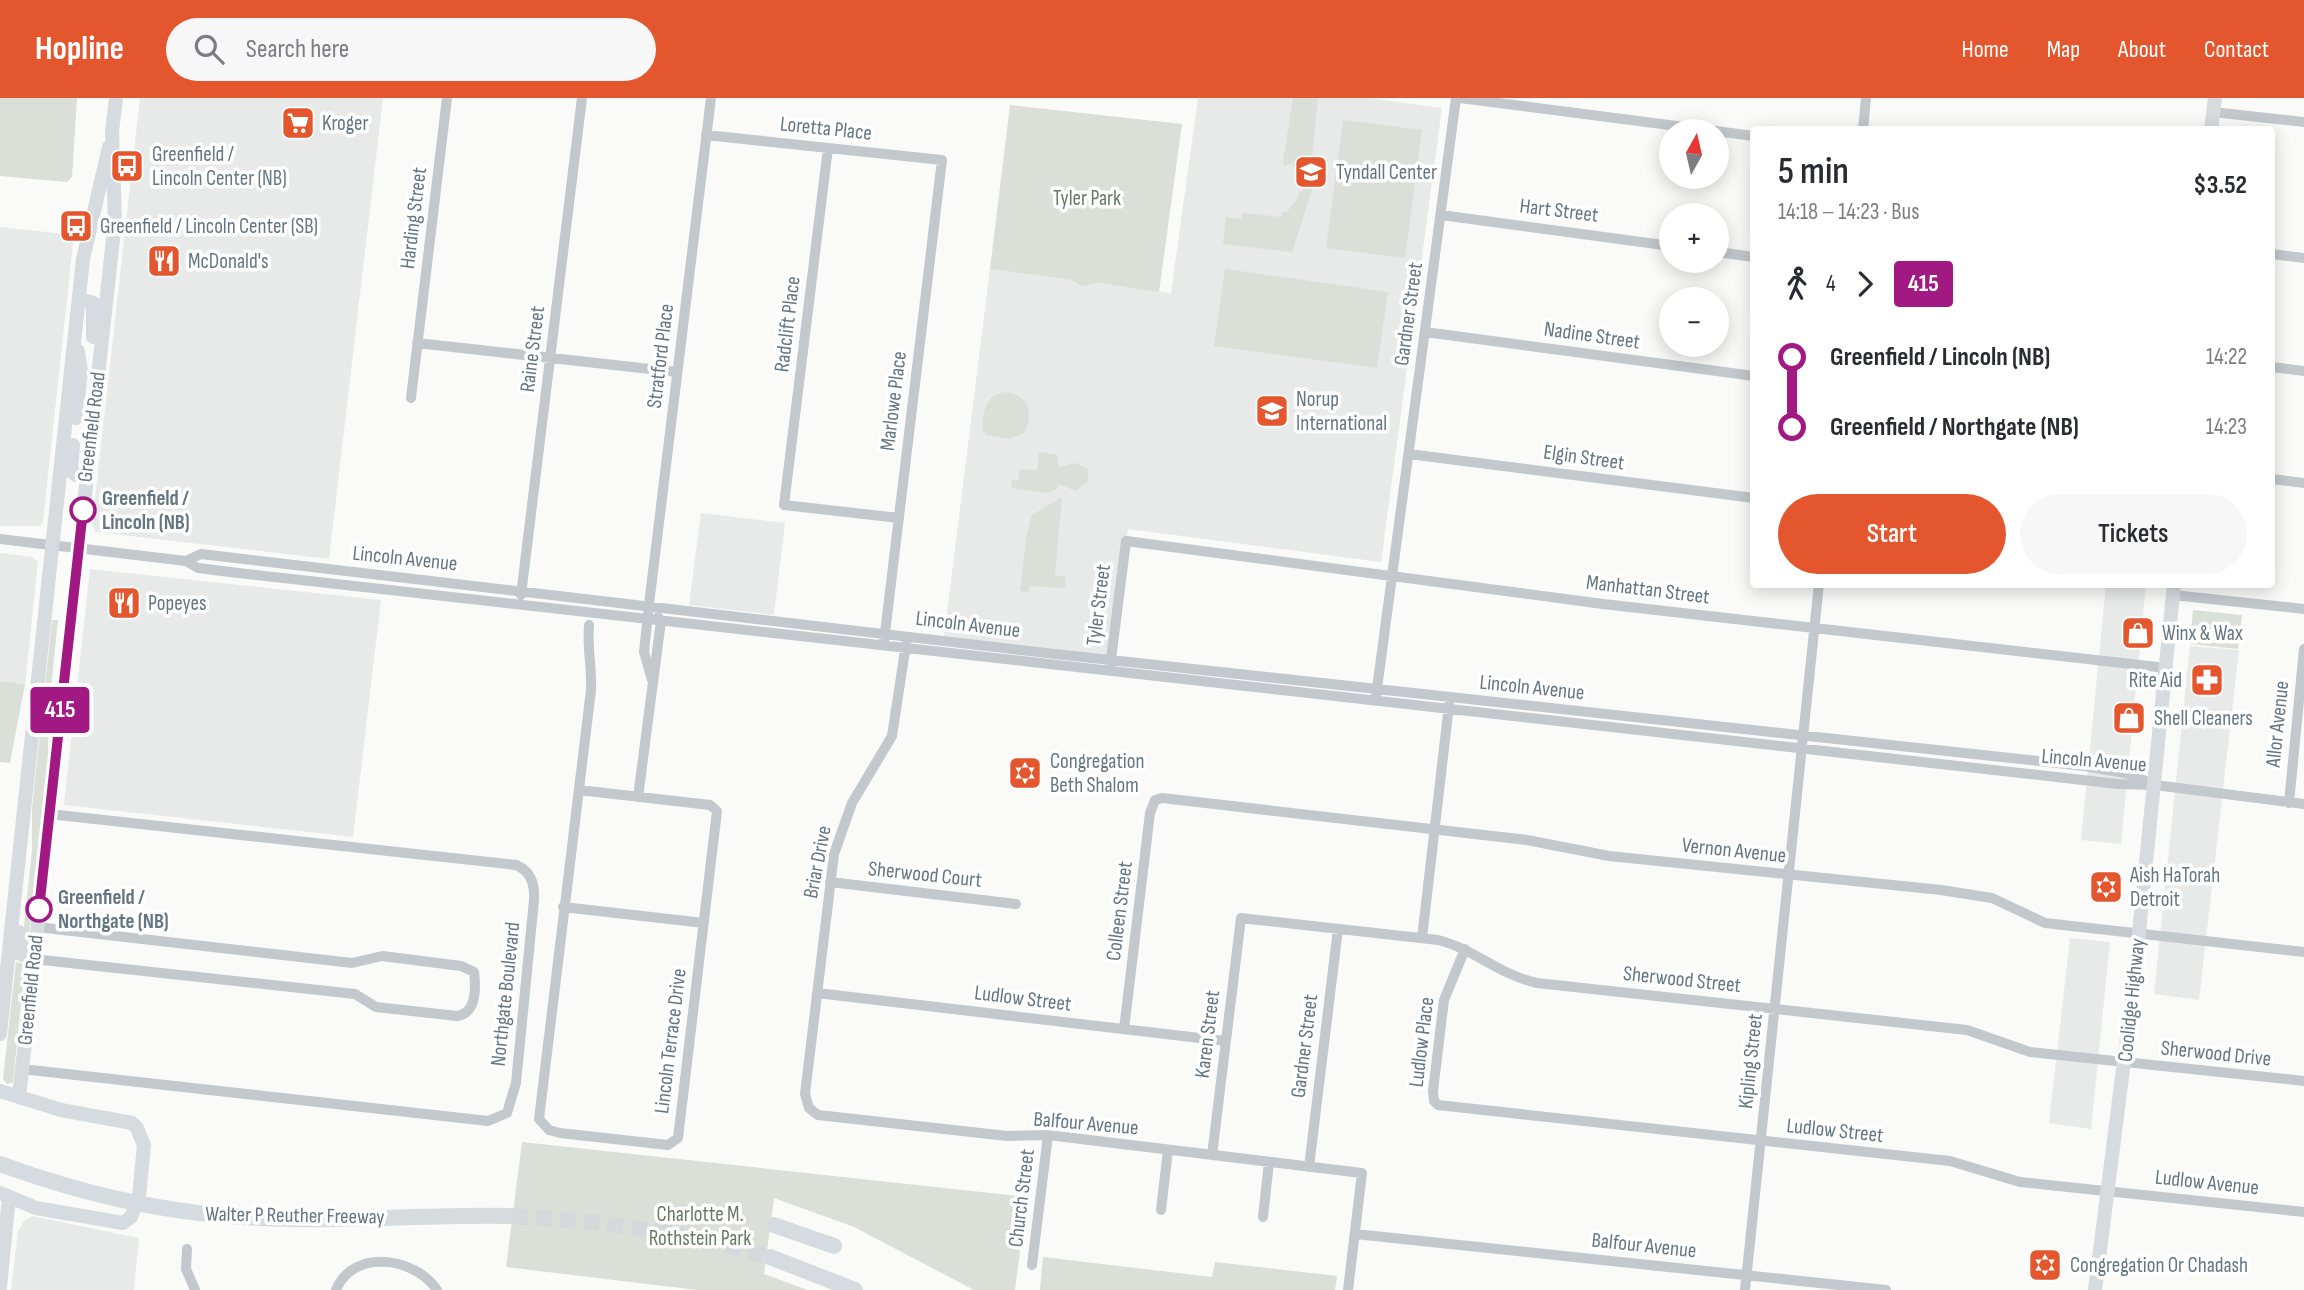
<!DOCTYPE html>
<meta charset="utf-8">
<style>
:root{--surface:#fff;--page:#f7f7f7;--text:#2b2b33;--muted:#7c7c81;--accent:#e4572e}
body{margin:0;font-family:"Sofia Sans Condensed",sans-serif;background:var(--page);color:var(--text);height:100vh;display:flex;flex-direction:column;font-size:26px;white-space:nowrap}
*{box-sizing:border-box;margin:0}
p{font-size:23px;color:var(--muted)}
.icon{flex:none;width:38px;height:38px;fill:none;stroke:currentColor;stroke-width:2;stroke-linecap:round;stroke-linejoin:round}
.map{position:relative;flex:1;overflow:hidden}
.panel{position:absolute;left:1750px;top:28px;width:525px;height:462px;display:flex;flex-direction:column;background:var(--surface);border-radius:7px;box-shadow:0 4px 18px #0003}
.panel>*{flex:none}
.badge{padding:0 14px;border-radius:5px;font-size:24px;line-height:46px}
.needle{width:46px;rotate:8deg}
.tools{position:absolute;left:1659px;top:21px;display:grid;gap:14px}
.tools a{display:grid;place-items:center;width:70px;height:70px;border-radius:50%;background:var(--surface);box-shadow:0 4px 18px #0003;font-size:35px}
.map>.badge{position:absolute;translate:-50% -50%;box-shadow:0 0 0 4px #fff}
.legs{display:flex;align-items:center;gap:10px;height:77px;padding:0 28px;font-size:23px}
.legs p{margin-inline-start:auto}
.headline{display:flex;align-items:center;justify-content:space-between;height:119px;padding:0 28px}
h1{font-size:38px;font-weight:600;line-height:52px}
.button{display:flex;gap:14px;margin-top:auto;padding:14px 28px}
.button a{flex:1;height:80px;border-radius:42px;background:var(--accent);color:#fff;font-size:28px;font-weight:600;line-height:80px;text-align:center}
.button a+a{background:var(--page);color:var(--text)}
ul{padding:0 28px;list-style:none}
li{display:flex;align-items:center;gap:24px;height:70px;font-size:26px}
li i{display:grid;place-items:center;width:10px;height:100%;margin:0 9px;background:currentColor}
li i::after{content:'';width:18px;height:18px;margin:-9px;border:5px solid;border-radius:50%;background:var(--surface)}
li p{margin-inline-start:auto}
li:first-child i{background:linear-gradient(#0000 50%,currentColor 0)}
li:last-child i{background:linear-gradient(currentColor 50%,#0000 0)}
header{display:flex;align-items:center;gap:42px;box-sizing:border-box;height:98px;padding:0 35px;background:var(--accent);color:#fff}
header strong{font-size:33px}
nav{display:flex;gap:38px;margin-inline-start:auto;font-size:24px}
.search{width:490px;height:63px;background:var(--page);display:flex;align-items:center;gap:18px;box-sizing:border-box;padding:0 24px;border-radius:38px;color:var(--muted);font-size:26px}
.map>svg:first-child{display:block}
</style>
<header>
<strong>Hopline</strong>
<div class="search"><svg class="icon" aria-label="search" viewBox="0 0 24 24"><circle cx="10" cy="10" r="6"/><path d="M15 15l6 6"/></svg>Search here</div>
<nav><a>Home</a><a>Map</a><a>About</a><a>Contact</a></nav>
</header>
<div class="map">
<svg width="2304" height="1192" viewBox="0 0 2304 1192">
<rect width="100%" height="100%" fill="#fafaf8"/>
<path fill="#e8e9e9" d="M 140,0 L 383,0 L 329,461 L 96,434 L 92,427 Z
M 1198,0 L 1370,0 L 1442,10 L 1381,464 L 1128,431 L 1109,566 L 943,547 L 990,171 L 1171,195 Z
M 0,129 L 74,137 L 43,423 L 40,428 L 0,428 Z
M 701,415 L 785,425 L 774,517 L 689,507 Z
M 0,455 L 32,459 L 38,464 L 25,586 L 0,583 Z
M 90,471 L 381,502 L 353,739 L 64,707 Z
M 2106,487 L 2146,487 L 2121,746 L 2081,742 Z
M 2190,548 L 2239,552 L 2199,902 L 2154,896 Z
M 2070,840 L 2110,844 L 2091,1031 L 2049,1025 Z
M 32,1118 L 139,1140 L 134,1192 L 11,1192 L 18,1133 L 24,1123 Z"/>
<path fill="#dadfd7" d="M 0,0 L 77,0 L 72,79 L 67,84 L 0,78 Z
M 1293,0 L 1318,0 L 1312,58 L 1318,73 L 1292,154 L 1223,146 L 1226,119 L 1241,121 L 1242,115 L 1281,119 L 1282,114 L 1287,114 L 1299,98 L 1298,95 L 1303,92 L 1292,65 L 1284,68 L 1283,63 Z
M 1010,7 L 1182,26 L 1159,194 L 1098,185 L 1081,188 L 1072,182 L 990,171 Z
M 1343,22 L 1422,32 L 1405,160 L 1326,150 Z
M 1225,171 L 1388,194 L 1377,270 L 1214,248 Z
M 1005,294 C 1029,296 1034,316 1024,335 L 1009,341 L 986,337 L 982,331 C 984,313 984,298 1005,294 Z
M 1039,354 L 1057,357 L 1059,369 L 1075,365 L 1088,371 L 1088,383 L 1076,393 L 1058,386 L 1057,391 L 1048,395 L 1011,390 L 1012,382 L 1018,383 L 1020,371 L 1037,372 Z
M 1062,399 L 1055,477 L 1066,479 L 1065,490 L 1030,488 L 1028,494 L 1020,493 L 1027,435 L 1032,417 Z
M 2193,512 L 2242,517 L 2238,551 L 2190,546 Z
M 52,522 L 58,522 L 48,620 L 48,662 L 28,848 L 22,848 L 32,752 L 32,710 Z
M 0,583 L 25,586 L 10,665 L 0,664 Z
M 16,864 L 25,866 L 13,984 L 7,986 L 3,981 Z
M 522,1044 L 1027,1099 L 1015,1192 L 974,1192 L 854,1129 L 774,1100 L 764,1176 L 808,1192 L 697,1192 L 506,1169 Z
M 1043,1159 L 1212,1179 L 1215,1164 L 1337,1178 L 1335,1192 L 1040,1192 Z"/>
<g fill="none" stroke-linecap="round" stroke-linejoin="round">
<path stroke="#d5d9db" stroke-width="16" stroke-dasharray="16 8" stroke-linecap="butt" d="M 512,1118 L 592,1124 L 686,1137 L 770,1159"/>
<path stroke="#c3c8cc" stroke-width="10" d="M 1460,0 L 1754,38
M 2213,14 L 2304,24
M 1863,32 L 1866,0
M 706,37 L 942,62 L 884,543
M 828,50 L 784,407 L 899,420
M 1441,117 L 1671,148
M 1717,154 L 1754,159
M 2272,156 L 2304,160
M 1425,234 L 1754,278
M 417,245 L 677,274
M 2272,269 L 2304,273
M 411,300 L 447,0
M 1409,356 L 1754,400
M 2272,381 L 2304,385
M 0,441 L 186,463 L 198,470 L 230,474 L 2118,686 L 2155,687 L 2304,706
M 186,463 L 201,456 L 1055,556 L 2084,668 L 2130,676 L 2152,686
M 521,497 L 582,0
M 2173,497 L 2304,511
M 906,546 L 892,638 L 852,705 L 834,756 L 805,996 L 809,1010 L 818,1017 L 1007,1038 L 1048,1037 L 1362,1075 L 1348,1192
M 1110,569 L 1126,443 L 1603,506 L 2166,570
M 652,582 L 644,554 L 650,498 L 711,0
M 1376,598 L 1456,0
M 579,692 L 710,707 L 717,713 L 678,1040 L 668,1047 L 560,1035 L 549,1032 L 539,1021 L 591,592 C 592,569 587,551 589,527
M 638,699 L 661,523 L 658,519
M 2289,705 L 2304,551
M 830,784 L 1016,806
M 563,809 L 704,825
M 1422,840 L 1449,607
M 1465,851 L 1444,902 L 1433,993 L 1434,1003 L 1438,1007 L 1950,1063 L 2020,1084 L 2304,1114
M 33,861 L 355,896 L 376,909 L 457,918 C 477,915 476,890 474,874 L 461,868 L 382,858 L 352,865 L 37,829
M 817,895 L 1225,943
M 1124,931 L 1150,715 L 1155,702 L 1162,700 L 1527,742 L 1609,758 L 1941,792 L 1992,800 L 2045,825 L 2304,854
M 22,971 L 488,1023 L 507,1015 L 516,985 L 534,802 C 535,786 531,773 516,767 L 49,716
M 1212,1057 L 1241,820 L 1438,842 C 1474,851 1500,877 1537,885 L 1967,932 L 2030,954 L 2304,983
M 1309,1069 L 1338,831
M 1161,1112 L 1168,1052
M 1263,1119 L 1269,1064
M 1355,1136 L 1886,1192
M 187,1151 L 186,1171 L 195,1192
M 1032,1167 L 1048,1037
M 336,1192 C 353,1150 415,1159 437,1192
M 1745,1192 L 1819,486"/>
<path stroke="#d6dbdf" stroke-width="14" d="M 2211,32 L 2215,0
M 79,201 L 93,205 L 93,239
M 76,320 L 81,273 L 78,253
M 73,347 L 71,373 L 76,377 L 85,376
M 19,834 L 20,856 L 33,861
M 0,936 L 83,161 L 109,49
M 0,993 L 61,1012 L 132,1025 L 137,1030 L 144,1047 L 139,1099 L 131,1119 L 123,1125 L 36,1110 L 0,1095
M 19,999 L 115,123 L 112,34 L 116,0
M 0,1189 L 9,1099
M 2095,1192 L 2134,884 L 2174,486"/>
<path stroke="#d6dbdf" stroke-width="16" d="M 0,1066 C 74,1093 150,1112 229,1118 C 323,1126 418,1116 512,1118
M 774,1127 L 834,1148
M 770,1159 L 855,1192"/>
</g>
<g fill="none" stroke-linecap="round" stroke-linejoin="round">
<defs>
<path id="line-1" d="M 39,811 L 83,412"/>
</defs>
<use href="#line-1" stroke="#fff" stroke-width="16"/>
<use href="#line-1" stroke="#a31984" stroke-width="10"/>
</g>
<defs>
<symbol id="supermarket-square" viewBox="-11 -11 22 22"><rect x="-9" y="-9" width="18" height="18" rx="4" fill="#e4572e" stroke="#fff"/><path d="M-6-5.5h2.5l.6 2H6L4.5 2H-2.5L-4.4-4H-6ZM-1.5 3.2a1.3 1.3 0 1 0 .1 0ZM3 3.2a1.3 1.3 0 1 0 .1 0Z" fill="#fff"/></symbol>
<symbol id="bus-square" viewBox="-11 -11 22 22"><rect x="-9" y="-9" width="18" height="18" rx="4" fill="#e4572e" stroke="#fff"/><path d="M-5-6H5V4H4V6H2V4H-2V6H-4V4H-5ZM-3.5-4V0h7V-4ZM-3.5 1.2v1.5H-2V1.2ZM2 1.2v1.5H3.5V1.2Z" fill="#fff"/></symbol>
<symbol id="school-square" viewBox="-11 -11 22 22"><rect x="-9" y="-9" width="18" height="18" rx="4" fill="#e4572e" stroke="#fff"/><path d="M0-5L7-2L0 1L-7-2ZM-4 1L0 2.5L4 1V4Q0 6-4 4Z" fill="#fff"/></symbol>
<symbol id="restaurant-square" viewBox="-11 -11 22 22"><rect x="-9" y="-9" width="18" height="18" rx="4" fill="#e4572e" stroke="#fff"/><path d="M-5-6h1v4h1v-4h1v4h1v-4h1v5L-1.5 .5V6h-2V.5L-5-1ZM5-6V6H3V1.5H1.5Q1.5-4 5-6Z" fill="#fff"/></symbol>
<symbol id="shop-square" viewBox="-11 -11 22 22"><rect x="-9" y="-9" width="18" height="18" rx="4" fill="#e4572e" stroke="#fff"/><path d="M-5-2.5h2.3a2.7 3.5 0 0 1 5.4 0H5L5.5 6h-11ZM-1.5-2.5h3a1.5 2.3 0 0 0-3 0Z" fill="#fff"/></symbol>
<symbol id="pharmacy-square" viewBox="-11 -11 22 22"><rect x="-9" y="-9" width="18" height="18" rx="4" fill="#e4572e" stroke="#fff"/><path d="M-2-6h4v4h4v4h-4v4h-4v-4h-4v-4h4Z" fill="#fff"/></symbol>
<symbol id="synagogue-square" viewBox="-11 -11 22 22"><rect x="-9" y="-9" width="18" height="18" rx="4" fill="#e4572e" stroke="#fff"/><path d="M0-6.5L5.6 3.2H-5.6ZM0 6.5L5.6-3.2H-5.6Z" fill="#fff"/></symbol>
</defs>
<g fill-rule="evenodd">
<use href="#supermarket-square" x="279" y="6" width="38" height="38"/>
<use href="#bus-square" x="108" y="49" width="38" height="38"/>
<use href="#school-square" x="1292" y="55" width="38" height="38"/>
<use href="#bus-square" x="57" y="109" width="38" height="38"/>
<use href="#restaurant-square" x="145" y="144" width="38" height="38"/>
<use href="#school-square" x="1253" y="294" width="38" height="38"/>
<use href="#restaurant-square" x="105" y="486" width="38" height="38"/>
<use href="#shop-square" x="2119" y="516" width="38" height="38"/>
<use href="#pharmacy-square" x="2188" y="563" width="38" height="38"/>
<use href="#shop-square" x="2110" y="601" width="38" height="38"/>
<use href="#synagogue-square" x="1006" y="656" width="38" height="38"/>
<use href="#synagogue-square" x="2087" y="770" width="38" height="38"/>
<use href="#synagogue-square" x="2026" y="1148" width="38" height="38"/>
</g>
<g fill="#fff" stroke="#a31984" stroke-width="3.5">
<circle cx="83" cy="412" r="12"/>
<circle cx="39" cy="811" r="12"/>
</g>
<g text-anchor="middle" stroke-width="7" stroke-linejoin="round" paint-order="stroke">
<g font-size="21" fill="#657683" stroke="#fff" text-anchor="start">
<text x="322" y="32">Kroger</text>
<text x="152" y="63">Greenfield /<tspan x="152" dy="24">Lincoln Center (NB)</tspan></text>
<text x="1336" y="81">Tyndall Center</text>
<text x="100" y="135">Greenfield / Lincoln Center (SB)</text>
<text x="188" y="170">McDonald's</text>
<text x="1296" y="308">Norup<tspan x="1296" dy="24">International</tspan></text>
<text x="148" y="512">Popeyes</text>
<text x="2162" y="542">Winx &amp; Wax</text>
<text x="2182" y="589" text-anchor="end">Rite Aid</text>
<text x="2154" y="627">Shell Cleaners</text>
<text x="1050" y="670">Congregation<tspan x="1050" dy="24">Beth Shalom</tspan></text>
<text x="2130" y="784">Aish HaTorah<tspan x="2130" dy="24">Detroit</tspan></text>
<text x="2070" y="1174">Congregation Or Chadash</text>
</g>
<g font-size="21" fill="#657683" stroke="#fff">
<text transform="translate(826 30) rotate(6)" y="7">Loretta Place</text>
<text transform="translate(1559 112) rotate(7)" y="7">Hart Street</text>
<text transform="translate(413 120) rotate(-83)" y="7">Harding Street</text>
<text transform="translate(1408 216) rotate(-82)" y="7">Gardner Street</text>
<text transform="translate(787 226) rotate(-83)" y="7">Radclift Place</text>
<text transform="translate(1592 237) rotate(8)" y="7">Nadine Street</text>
<text transform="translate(532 251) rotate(-83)" y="7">Raine Street</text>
<text transform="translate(660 258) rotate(-83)" y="7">Stratford Place</text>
<text transform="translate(893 303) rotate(-83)" y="7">Marlowe Place</text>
<text transform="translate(91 329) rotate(-83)" y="7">Greenfield Road</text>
<text transform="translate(1584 359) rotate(8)" y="7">Elgin Street</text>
<text transform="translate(405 460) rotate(6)" y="7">Lincoln Avenue</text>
<text transform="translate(1648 491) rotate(7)" y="7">Manhattan Street</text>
<text transform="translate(1098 507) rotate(-83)" y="7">Tyler Street</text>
<text transform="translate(968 526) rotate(7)" y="7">Lincoln Avenue</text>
<text transform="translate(1532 589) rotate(6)" y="7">Lincoln Avenue</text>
<text transform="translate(2277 626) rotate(-84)" y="7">Allor Avenue</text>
<text transform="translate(2094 662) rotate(5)" y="7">Lincoln Avenue</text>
<text transform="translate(1734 752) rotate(6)" y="7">Vernon Avenue</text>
<text transform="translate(817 764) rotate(-79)" y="7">Briar Drive</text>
<text transform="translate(925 776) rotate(6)" y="7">Sherwood Court</text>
<text transform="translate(1119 813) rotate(-83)" y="7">Colleen Street</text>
<text transform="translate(1682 881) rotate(6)" y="7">Sherwood Street</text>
<text transform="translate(30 892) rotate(-84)" y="7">Greenfield Road</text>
<text transform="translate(505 896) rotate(-84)" y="7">Northgate Boulevard</text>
<text transform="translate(1023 900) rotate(7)" y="7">Ludlow Street</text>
<text transform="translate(2131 902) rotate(-84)" y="7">Coolidge Highway</text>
<text transform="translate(1207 936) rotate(-83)" y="7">Karen Street</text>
<text transform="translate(670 943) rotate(-83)" y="7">Lincoln Terrace Drive</text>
<text transform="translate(1421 944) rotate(-83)" y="7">Ludlow Place</text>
<text transform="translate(1304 948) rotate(-83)" y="7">Gardner Street</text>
<text transform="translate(2216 955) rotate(6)" y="7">Sherwood Drive</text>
<text transform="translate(1750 963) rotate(-84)" y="7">Kipling Street</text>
<text transform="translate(1086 1025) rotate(5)" y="7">Balfour Avenue</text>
<text transform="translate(1835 1032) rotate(6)" y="7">Ludlow Street</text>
<text transform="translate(2207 1084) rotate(6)" y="7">Ludlow Avenue</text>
<text transform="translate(1021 1100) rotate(-83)" y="7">Church Street</text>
<text transform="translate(295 1117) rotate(1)" y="7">Walter P Reuther Freeway</text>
<text transform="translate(1644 1147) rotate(6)" y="7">Balfour Avenue</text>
</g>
<g font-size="21" fill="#687a64" stroke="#fff">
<text x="1087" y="107">Tyler Park</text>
<text x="700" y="1123">Charlotte M.<tspan x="700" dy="24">Rothstein Park</tspan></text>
</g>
<g font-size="21" font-weight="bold" fill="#657683" stroke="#fff" text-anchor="start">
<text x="102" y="407">Greenfield /<tspan x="102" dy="24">Lincoln (NB)</tspan></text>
<text x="58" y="806">Greenfield /<tspan x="58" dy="24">Northgate (NB)</tspan></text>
</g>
</g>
</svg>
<div class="tools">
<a><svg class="needle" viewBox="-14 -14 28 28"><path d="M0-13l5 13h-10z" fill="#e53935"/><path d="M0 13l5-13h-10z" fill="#7c7c81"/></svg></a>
<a>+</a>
<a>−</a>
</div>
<b class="badge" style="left:60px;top:612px;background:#a31984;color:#fff">415</b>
<section class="panel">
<div class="headline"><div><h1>5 min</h1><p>14:18 – 14:23 · Bus</p></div><b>$3.52</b></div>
<div class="legs"><svg class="icon" aria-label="walk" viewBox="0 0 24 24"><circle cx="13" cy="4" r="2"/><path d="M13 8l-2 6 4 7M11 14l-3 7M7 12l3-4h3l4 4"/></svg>4<svg class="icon" aria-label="forward" viewBox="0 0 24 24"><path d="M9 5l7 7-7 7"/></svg><b class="badge" style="background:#a31984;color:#fff">415</b></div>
<ul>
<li><i style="color:#a31984"></i><b>Greenfield / Lincoln (NB)</b><p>14:22</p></li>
<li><i style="color:#a31984"></i><b>Greenfield / Northgate (NB)</b><p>14:23</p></li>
</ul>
<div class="button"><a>Start</a><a>Tickets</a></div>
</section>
</div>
